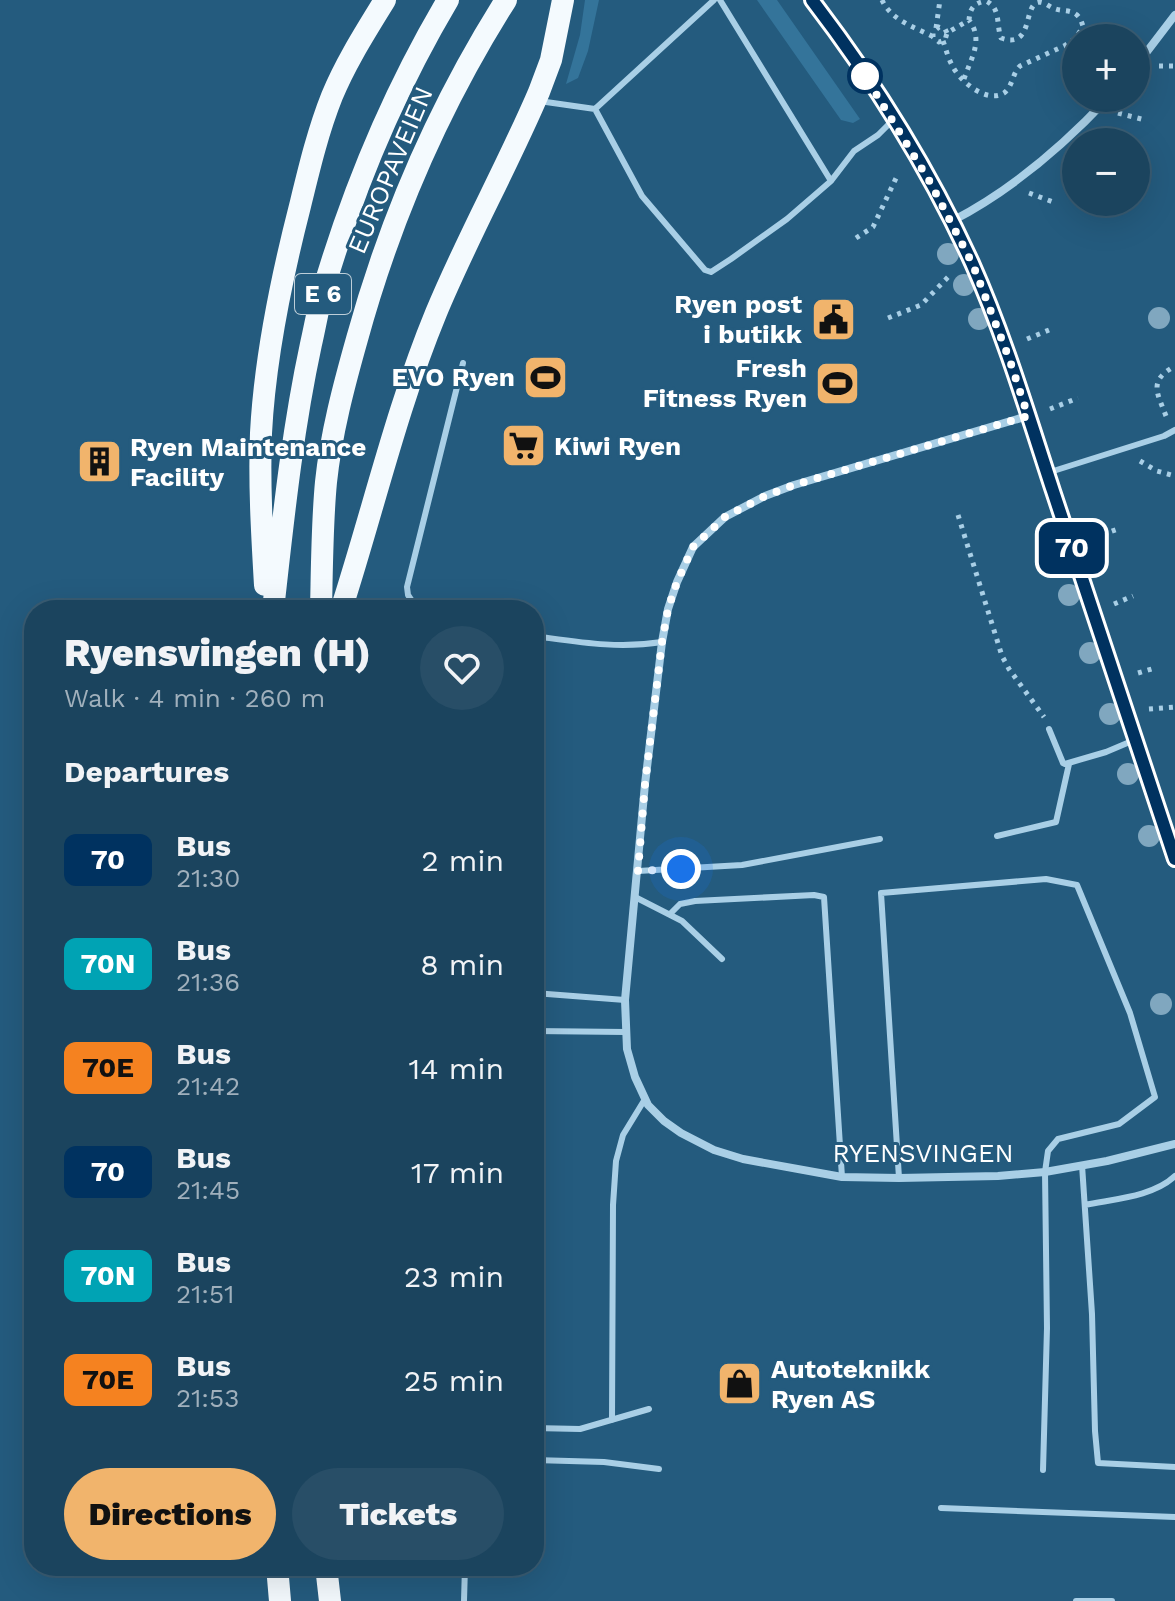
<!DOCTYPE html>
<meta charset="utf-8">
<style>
:root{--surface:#1b445e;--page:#284e67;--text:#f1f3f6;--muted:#a0b0bc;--line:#395c73;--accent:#f1b46c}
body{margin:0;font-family:"Work Sans",sans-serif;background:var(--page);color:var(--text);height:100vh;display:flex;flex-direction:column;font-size:30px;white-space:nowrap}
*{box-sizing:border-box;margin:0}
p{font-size:26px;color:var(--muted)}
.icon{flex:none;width:44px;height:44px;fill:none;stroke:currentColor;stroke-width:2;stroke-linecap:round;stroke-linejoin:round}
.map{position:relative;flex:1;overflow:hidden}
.details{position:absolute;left:24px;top:600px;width:520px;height:976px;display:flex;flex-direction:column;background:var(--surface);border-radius:32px;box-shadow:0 8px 32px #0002,0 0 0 2px var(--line)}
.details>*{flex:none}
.badge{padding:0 16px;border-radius:12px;font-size:28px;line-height:52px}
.controls{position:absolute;left:1062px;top:24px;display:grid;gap:16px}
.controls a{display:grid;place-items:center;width:88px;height:88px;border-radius:50%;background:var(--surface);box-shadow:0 8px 32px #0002,0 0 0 2px var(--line);font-size:40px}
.you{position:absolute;width:40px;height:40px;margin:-20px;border:6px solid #fff;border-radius:50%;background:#1a73e8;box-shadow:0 0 0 12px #1a73e833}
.map>.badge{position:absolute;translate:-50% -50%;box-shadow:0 0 0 4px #fff}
h2{padding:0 40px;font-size:30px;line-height:72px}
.round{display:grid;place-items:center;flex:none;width:84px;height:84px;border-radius:42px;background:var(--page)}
.head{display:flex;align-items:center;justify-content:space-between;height:136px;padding:0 40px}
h1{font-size:38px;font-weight:800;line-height:60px}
.primary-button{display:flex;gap:16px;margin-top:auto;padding:16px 40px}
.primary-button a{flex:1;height:92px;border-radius:48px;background:var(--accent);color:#111;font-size:32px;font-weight:800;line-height:92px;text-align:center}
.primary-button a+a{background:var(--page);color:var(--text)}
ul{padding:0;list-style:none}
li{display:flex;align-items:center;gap:24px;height:104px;padding:0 40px}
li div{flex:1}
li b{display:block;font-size:30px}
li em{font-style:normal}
li .badge{min-width:88px;font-weight:700;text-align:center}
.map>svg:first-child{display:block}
</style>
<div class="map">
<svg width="1175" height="1601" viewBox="0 0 1175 1601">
<rect width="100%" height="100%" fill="#245b7e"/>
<path fill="#34749a" d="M 585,0 L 599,0 L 588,51 L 578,78 L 566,84 L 580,35 Z
M 757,0 L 777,0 L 860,119 L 853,123 L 841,120 Z"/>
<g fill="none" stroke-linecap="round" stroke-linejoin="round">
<path stroke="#a9cfe6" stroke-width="5" stroke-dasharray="4 6" stroke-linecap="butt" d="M 882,0 C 891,20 914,27 932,36
M 936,28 L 940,0
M 947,33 L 945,29 L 939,27 L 933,32 L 933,37 L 939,42 L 945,40 L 947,33 L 969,20 C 970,8 974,3 986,1 C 1001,8 996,24 1001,38 C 1032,49 1024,10 1036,3 C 1042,0 1048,6 1053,8 C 1061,12 1070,9 1077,15 C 1081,19 1081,21 1083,26 L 1076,38
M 943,41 C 946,49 948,58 952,65 C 959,81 987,104 1004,93 C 1013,86 1012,74 1020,66 L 1064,46 L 1076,38
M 1159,66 L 1175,66
M 964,79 C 971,58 984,40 969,20
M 1118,113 L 1145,120
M 1029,193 L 1053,202
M 856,238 L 873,227 L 898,174
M 888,318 L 921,305 L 951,274
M 1027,339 L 1049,330
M 1050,409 L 1078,398
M 1166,416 C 1157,392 1148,381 1175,366
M 1140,461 L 1157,471 L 1175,476
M 958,515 L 1002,656 L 1009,669 L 1044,717
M 1093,538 L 1118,529
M 1114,604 L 1133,596
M 1138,673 L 1155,668
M 1149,709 L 1175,707"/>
<path stroke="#a9cfe6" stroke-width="6" d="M 720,0 L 831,181
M 539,101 L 595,109
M 595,109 L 642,196 L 705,270 L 711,272 L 731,259 L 787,219 L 831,181 L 854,151 L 878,135 L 892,121
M 595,109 L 714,0
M 1047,473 L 1164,436 L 1175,430
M 418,610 L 408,595 L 407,587 L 463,363
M 534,636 C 579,642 617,649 662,642
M 1049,729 L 1063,763 L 1065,764 L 1106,752 L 1132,741
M 997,836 L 1056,822 L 1069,764
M 638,871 L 742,865 L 880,839
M 635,897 L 682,921 L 722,959
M 670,914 L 680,904 L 695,901 L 814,895 L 824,897 L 842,1177
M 534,993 L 625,1000
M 534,1031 L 625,1032
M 1082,1165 L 1092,1314 L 1095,1431 L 1098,1463 L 1175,1467
M 899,1178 L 881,893 L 1046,879 L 1077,885 L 1130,1013 L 1155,1097 L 1119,1124 L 1058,1139 L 1048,1151 L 1045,1172 L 1047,1328 L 1043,1470
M 1085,1205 C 1113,1199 1153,1197 1175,1176
M 612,1420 L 613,1205 L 616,1161 L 623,1135 L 645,1099
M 534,1428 L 580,1429 L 649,1409
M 534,1460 L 604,1462 L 659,1469
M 941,1508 L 1175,1517
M 464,1601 L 465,1566
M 1076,1601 L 1112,1601"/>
<path stroke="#a9cfe6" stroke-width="8" d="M 1136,66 L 1175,15
M 952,221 C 1010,191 1063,146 1108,98
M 1028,416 L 794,485 L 765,496 L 725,517 L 693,547 L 677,582 L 668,609 L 662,642 L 645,784 L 625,1000 L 627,1049 L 635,1077 L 648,1105 L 664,1121 L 681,1133 L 714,1150 L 743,1159 L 842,1177 L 899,1178 L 998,1176 L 1045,1172 L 1107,1161 L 1175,1144"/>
<path stroke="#d3e8f5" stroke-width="16" d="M 812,0 C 874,81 930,171 972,264 C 1007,340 1031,423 1057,503 C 1097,622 1136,741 1175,860"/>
<path stroke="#f4fafe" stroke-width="22" d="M 265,585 C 262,534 259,484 261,433 C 265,356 281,280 300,206 C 309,169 318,131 332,96 C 346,62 366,31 385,0
M 273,610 C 283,521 292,432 311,344 C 315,327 318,308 323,291 C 353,189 394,91 448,0
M 321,610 C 322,568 322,524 326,482 C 331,434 344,385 357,339 C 390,219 439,106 506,0
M 341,610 C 373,511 396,410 436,313 C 467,238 507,167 539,92 L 551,60 L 563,0
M 277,1566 L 280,1601
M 326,1566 L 330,1601"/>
</g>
<g fill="#80a7bf">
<circle cx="948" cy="254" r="11"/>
<circle cx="964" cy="285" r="11"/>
<circle cx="1159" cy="318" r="11"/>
<circle cx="979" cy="319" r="11"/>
<circle cx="1054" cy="534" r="11"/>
<circle cx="1069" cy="595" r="11"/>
<circle cx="1090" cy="653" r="11"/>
<circle cx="1110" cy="714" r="11"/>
<circle cx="1128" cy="774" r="11"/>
<circle cx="1149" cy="836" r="11"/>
<circle cx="1161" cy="1004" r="11"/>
</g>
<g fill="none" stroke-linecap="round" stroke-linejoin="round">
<defs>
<path id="line" d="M 812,0 C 874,81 930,171 972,263 C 1005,337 1028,415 1053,491 C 1094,614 1134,737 1175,859"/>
</defs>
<use href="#line" stroke="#fff" stroke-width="18"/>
<use href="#line" stroke="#003260" stroke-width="12"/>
<path stroke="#fff" stroke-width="8" stroke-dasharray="0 14.4" d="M 681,869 L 638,871 L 645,784 L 662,642 L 668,609 L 677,582 L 693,547 L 725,517 L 765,496 L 794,485 L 1028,416 L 1010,361 L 973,265 L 930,182 L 865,76"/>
</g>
<defs>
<symbol id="civic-square" viewBox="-11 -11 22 22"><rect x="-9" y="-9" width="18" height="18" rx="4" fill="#f1b46c" stroke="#245b7e"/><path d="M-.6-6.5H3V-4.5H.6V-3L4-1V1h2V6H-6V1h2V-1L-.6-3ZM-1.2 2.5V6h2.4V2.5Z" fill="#111"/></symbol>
<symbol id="stadium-square" viewBox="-11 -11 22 22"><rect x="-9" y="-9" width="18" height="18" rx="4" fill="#f1b46c" stroke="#245b7e"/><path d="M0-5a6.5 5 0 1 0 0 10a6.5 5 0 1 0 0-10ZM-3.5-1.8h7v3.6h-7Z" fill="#111"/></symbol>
<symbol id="supermarket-square" viewBox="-11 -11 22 22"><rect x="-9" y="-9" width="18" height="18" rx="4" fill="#f1b46c" stroke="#245b7e"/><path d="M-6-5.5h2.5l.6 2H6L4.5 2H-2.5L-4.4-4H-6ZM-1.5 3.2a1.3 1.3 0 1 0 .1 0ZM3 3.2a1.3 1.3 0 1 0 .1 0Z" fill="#111"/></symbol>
<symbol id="building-square" viewBox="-11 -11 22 22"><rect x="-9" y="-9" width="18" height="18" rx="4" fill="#f1b46c" stroke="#245b7e"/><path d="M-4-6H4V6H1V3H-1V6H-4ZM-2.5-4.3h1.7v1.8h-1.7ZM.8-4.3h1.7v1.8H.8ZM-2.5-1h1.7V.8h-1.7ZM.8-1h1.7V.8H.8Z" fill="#111"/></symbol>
<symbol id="shop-square" viewBox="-11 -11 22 22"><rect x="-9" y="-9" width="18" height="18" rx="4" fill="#f1b46c" stroke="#245b7e"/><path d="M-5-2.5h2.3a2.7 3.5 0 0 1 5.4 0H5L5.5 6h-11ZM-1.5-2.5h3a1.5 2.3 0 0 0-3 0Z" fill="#111"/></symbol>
</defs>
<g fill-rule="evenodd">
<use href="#civic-square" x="808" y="294" width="51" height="51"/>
<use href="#stadium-square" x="520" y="352" width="51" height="51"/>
<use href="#stadium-square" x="812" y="358" width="51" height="51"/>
<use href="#supermarket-square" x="498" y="420" width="51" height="51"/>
<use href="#building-square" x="74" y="436" width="51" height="51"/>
<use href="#shop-square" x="714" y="1358" width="51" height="51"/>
</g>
<circle fill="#fff" stroke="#003260" stroke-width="4" cx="865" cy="76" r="16"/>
<g text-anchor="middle" stroke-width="6" stroke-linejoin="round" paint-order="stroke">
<rect fill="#245b7e" stroke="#bdced8" stroke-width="2" x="295" y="274" width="56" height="40" rx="6"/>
<g font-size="24" font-weight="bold" fill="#fff">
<text x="323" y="302">E 6</text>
</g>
<g font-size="26" fill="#fff" stroke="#245b7e">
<text transform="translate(390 170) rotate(-67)" y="9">EUROPAVEIEN</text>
<text x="923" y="1162">RYENSVINGEN</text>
</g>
<g font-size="26" font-weight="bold" fill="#fff" stroke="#245b7e" text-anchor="end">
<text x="802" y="313">Ryen post<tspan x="802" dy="30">i butikk</tspan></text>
<text x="807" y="377">Fresh<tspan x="807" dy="30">Fitness Ryen</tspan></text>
<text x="515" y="386">EVO Ryen</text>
<text x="554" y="455" text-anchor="start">Kiwi Ryen</text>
<text x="130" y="456" text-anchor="start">Ryen Maintenance<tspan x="130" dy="30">Facility</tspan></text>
<text x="771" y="1378" text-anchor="start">Autoteknikk<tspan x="771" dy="30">Ryen AS</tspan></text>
</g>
</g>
</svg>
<div class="controls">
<a>+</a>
<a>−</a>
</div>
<div class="you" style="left:681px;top:869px"></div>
<b class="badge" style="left:1072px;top:548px;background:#003260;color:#fff">70</b>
<section class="details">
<div class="head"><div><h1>Ryensvingen (H)</h1><p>Walk · 4 min · 260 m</p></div><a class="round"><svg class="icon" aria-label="heart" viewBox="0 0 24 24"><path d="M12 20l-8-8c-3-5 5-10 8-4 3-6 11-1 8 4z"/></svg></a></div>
<h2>Departures</h2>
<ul>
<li><span class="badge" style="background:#003260;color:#fff">70</span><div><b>Bus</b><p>21:30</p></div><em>2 min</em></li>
<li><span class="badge" style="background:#00a3b4;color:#fff">70N</span><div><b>Bus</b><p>21:36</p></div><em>8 min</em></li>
<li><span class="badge" style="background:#f58220;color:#111">70E</span><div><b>Bus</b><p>21:42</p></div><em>14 min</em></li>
<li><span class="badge" style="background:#003260;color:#fff">70</span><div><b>Bus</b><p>21:45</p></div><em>17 min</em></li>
<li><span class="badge" style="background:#00a3b4;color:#fff">70N</span><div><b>Bus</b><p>21:51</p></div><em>23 min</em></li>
<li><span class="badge" style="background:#f58220;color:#111">70E</span><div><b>Bus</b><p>21:53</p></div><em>25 min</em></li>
</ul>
<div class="primary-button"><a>Directions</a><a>Tickets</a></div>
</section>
</div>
